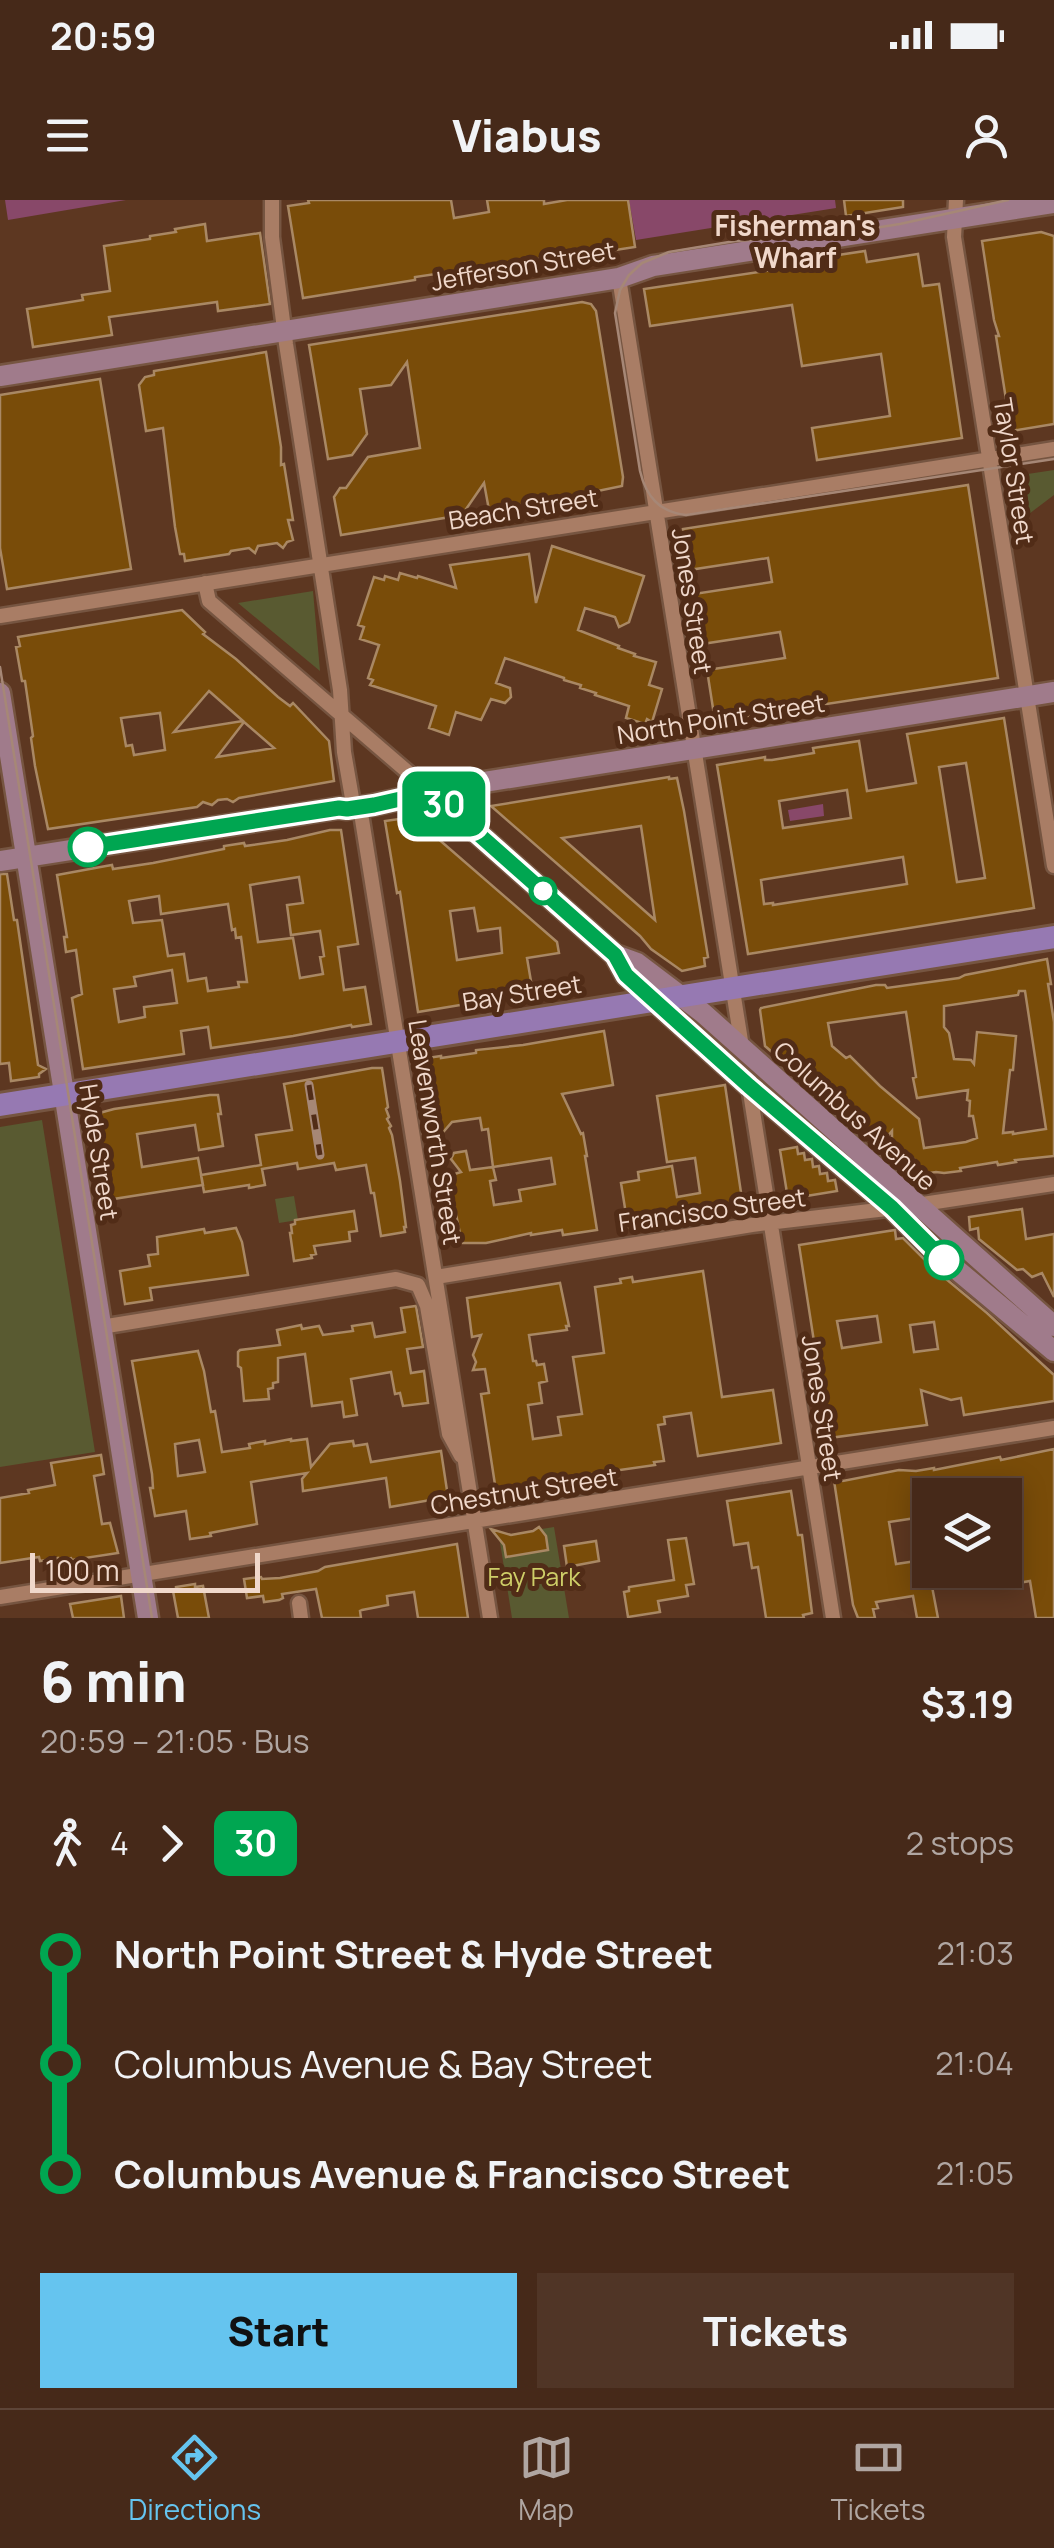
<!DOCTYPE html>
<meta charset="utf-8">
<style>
:root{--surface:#462919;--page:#503526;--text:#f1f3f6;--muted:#b0a6a2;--line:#5e4538;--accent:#65c4ef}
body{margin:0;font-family:Manrope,sans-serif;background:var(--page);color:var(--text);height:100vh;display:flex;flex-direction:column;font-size:38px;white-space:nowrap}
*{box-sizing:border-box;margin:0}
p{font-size:32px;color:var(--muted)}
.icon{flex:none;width:55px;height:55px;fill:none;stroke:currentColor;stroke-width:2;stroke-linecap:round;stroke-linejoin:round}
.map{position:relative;height:1418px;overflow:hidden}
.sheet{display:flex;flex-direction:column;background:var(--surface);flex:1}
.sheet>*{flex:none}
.badge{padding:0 20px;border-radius:15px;font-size:35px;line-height:65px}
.tools{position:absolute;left:912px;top:1278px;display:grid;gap:20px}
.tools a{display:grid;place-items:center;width:110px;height:110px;border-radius:0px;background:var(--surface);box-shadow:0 5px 25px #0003,0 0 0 2px var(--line);font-size:50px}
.scale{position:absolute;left:30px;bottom:25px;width:230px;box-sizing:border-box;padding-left:10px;border:5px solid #f0d8cb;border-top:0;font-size:28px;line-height:35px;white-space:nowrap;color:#f0d8cb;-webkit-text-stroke:8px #512c17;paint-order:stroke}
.map>.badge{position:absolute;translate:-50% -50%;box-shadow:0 0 0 5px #fff}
.legs{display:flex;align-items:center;gap:15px;height:110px;padding:0 40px;font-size:32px}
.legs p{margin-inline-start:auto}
.head{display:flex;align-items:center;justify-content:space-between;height:170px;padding:0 40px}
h1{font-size:55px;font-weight:800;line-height:75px}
.action{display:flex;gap:20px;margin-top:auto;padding:20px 40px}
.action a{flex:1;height:115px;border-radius:0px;background:var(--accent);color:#111;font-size:40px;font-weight:800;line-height:115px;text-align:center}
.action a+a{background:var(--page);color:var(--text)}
ul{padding:0 40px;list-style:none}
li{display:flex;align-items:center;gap:35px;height:110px;font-size:38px}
li i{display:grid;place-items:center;width:15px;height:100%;margin:0 12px;background:currentColor}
li i::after{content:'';width:25px;height:25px;margin:-12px;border:8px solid;border-radius:50%;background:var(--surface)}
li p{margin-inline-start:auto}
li:first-child i{background:linear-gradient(#0000 50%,currentColor 0)}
li:last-child i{background:linear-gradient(currentColor 50%,#0000 0)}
.status{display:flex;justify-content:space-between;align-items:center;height:70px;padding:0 50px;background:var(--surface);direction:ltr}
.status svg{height:28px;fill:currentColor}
header{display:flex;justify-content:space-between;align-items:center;height:130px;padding:0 40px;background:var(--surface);font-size:45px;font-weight:800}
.tabs{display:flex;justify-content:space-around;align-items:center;height:140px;border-top:2px solid var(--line);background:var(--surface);font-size:28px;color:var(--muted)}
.tabs a{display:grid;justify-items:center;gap:5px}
.tabs .selected{color:var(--accent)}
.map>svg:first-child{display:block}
</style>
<div class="status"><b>20:59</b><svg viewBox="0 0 49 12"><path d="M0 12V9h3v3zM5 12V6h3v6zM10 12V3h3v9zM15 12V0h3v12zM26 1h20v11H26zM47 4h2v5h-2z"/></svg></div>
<header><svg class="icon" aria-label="menu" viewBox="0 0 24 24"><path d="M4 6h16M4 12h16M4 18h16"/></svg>Viabus<svg class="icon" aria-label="person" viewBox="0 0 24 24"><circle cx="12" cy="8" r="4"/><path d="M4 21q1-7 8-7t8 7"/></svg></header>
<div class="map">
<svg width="1054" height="1418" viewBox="0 0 1054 1418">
<rect width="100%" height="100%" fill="#5d3721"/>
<path fill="#595a31" d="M 1054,270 L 1054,295 L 1021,320 L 1014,276 Z
M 313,391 L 320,471 L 238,403 Z
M 42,920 L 95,1252 L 0,1267 L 0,927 Z
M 294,996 L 298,1020 L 279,1023 L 275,999 Z
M 554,1327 L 569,1418 L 512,1418 L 499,1336 Z"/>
<path fill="#884869" d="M 5,0 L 126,0 L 8,20 Z
M 629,0 L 835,0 L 836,8 L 636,40 Z
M 823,604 L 824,616 L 790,621 L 788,610 Z"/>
<path fill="#794c09" stroke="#a98864" stroke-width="2.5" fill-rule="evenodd" d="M 308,0 L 451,0 L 454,18 L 489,12 L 487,0 L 544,0 L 544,4 L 567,0 L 628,0 L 635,47 L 570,57 L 570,54 L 415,77 L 415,80 L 303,98 L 288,6 L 309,3 Z
M 844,0 L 903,0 L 903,7 L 846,16 Z
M 205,24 L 207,41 L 260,33 L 270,104 L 218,111 L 217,102 L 109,117 L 112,135 L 33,147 L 27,109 L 83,100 L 82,95 L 110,91 L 104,46 L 150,39 L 150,36 L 176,32 L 175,29 Z
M 1041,32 L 1054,36 L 1054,224 L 1011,231 L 996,136 L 999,136 L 994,120 L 982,41 Z
M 865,51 L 867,62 L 918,54 L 923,86 L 939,84 L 962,238 L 817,260 L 812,228 L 890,216 L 881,154 L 802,166 L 792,105 L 650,126 L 644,89 L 786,68 L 785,63 Z
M 582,102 L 591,104 L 596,111 L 623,277 L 622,286 L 559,299 L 489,310 L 484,283 L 462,315 L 341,335 L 334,297 L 340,288 L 346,288 L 368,257 L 420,248 L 407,162 L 391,185 L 360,189 L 367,234 L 352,255 L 328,259 L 309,145 Z
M 266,152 L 281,247 L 281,265 L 284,264 L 293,320 L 288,320 L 293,340 L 287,342 L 283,348 L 277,343 L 258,346 L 255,353 L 249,348 L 231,351 L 229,354 L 185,361 L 184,354 L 180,354 L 175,327 L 163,228 L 146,231 L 139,185 L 145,177 L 154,175 L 154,171 Z
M 100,179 L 131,369 L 7,389 L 0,348 L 0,195 Z
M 968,285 L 998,478 L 715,521 L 707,470 L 785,458 L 780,432 L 702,444 L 694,394 L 772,382 L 768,358 L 689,370 L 683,329 Z
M 552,346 L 644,376 L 629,422 L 619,427 L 615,417 L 585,408 L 578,430 L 619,446 L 618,448 L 635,454 L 634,456 L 656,462 L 649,485 L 662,489 L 652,522 L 647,519 L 645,524 L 626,518 L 629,506 L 595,495 L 596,493 L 580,488 L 581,485 L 564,480 L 564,478 L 505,458 L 496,483 L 510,488 L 511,497 L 505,503 L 491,499 L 481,520 L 456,512 L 449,535 L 429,528 L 436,506 L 370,485 L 373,480 L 368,478 L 379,445 L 360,439 L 364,427 L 358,425 L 374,377 L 384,380 L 385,376 L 398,380 L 400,373 L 417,378 L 418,376 L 456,388 L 450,365 L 529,354 L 536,403 Z
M 182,410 L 205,432 L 203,434 L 236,459 L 278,497 L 290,506 L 293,503 L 329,541 L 334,581 L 239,598 L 233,602 L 227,599 L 218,600 L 212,605 L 203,602 L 197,607 L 48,629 L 35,566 L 31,538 L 33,536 L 25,481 L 22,481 L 16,447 L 20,446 L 18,437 ZM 209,491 L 243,521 L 174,532 ZM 160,513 L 165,550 L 134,555 L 132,545 L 126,546 L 121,518 ZM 244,522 L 274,548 L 217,557 Z
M 1004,518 L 1034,708 L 748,754 L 717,565 L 765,557 L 765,560 L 772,560 L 814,553 L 813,548 L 859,541 L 867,591 L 916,583 L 907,534 ZM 966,563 L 985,678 L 957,682 L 939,567 ZM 847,590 L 851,618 L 783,628 L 779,601 ZM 903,657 L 907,684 L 773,705 L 773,703 L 764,704 L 761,680 Z
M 669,577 L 669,579 L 677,578 L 684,611 L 708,757 L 704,758 L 705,766 L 682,771 L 651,749 L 640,736 L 491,606 ZM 641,626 L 655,720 L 562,638 Z
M 413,617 L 557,742 L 559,753 L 527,758 L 533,793 L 418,812 L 400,692 L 397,693 L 385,621 ZM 474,708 L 478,731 L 500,728 L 502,753 L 457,760 L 450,711 Z
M 330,630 L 341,630 L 358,744 L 338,747 L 344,790 L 365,787 L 371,824 L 352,827 L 351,825 L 293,836 L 211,848 L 208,827 L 181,831 L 184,854 L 83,869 L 72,798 L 82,794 L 76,750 L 66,752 L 64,737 L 67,737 L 57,675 L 106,666 L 112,665 L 113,669 L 153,663 L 224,649 L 224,646 L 244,643 L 245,646 L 287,640 ZM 299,677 L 303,703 L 287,705 L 291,735 L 320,731 L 324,756 L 320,757 L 323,774 L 300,778 L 293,738 L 258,742 L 250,685 ZM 159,696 L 161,714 L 228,704 L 232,730 L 235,729 L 236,738 L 241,737 L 247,782 L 238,782 L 239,787 L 208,791 L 206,778 L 188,781 L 184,754 L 168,756 L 162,720 L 133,723 L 129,701 ZM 172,770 L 177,803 L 144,807 L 145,817 L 119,822 L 114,789 L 136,786 L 134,777 Z
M 0,674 L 7,674 L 14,720 L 17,720 L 38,865 L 46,869 L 39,874 L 39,877 L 11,881 L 9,863 L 0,864 Z
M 1047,759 L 1051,784 L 1048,784 L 1054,822 L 1054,956 L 1015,960 L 1016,962 L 998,965 L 997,962 L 960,968 L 961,971 L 944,973 L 936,972 L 916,975 L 914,959 L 892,960 L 892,931 L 880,945 L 765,846 L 760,810 L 761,808 L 876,785 L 885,785 L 887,788 L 959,778 L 965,775 ZM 1019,791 L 1025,791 L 1046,929 L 1013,934 L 1013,932 L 1003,933 L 1010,870 L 1013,870 L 1016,836 L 977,832 L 974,864 L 971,860 L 954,859 L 949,833 L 944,827 L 944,806 L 1018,795 ZM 906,812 L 916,877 L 913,878 L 917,898 L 968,890 L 967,900 L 970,901 L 969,916 L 973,916 L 977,938 L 966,942 L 924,948 L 919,919 L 880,886 L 850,856 L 846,858 L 832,846 L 828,823 Z
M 604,831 L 613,885 L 562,894 L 581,934 L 583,933 L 587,956 L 585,956 L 597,1030 L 563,1035 L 562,1030 L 531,1035 L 531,1033 L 486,1043 L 462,1043 L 448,976 L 461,972 L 451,959 L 454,953 L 466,951 L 470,970 L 493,967 L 488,929 L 482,930 L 480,918 L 452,922 L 439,937 L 427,875 L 427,858 L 441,856 L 441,858 L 476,853 L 476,850 L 523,845 ZM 551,958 L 555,984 L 519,990 L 521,1001 L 494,1005 L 490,981 L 496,980 L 493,967 Z
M 372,868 L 382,868 L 388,907 L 386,909 L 389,917 L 387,919 L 391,926 L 389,928 L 392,935 L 400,981 L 406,1027 L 404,1027 L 405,1032 L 381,1036 L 374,993 L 371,993 L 366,965 L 336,970 L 334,963 L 298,969 L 297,963 L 262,969 L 265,985 L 249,988 L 249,985 L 204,992 L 201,975 L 261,965 L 256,935 L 292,930 L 284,884 Z
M 725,885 L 743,1006 L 628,1027 L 621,983 L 639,980 L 638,972 L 672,966 L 677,997 L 700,993 L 695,958 L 667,962 L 657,896 Z
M 210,895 L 218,895 L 221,914 L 218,914 L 223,946 L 199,950 L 195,925 L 137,934 L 142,967 L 198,958 L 203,985 L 107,1000 L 92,915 L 114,909 Z
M 797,947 L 798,954 L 804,953 L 805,960 L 812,959 L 813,967 L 819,966 L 820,974 L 827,973 L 828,981 L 835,980 L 837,991 L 788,999 L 780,950 Z
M 1022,1009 L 1026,1039 L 1054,1034 L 1054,1097 L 1042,1073 L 1032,1077 L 1023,1069 L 1017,1070 L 979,1039 L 978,1028 L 970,1030 L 969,1017 Z
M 354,1011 L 357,1031 L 349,1032 L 350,1041 L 314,1046 L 316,1054 L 311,1055 L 312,1058 L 294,1061 L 290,1033 L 292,1033 L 291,1025 L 295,1024 L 295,1020 Z
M 236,1028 L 242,1042 L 248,1075 L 150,1088 L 152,1100 L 125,1104 L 120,1071 L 150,1066 L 148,1055 L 158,1054 L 157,1037 L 204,1029 L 205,1033 Z
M 895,1030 L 896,1039 L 903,1038 L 934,1069 L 987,1113 L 1054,1175 L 1054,1201 L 964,1215 L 961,1198 L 951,1200 L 921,1190 L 927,1225 L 829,1238 L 799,1045 ZM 877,1116 L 881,1142 L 842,1148 L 837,1121 ZM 934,1122 L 938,1149 L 914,1152 L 910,1125 Z
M 703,1071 L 722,1197 L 773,1190 L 781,1243 L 698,1256 L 691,1213 L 664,1217 L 665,1224 L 658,1225 L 664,1261 L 654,1262 L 655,1265 L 550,1280 L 551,1283 L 496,1291 L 481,1194 L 489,1193 L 485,1169 L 473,1170 L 476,1162 L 473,1155 L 481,1135 L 472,1137 L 467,1098 L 560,1083 L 569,1126 L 566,1126 L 567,1130 L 529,1135 L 533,1161 L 536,1161 L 537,1165 L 544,1164 L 547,1181 L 539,1183 L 542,1203 L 528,1205 L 533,1239 L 561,1235 L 558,1217 L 582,1214 L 573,1157 L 604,1153 L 595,1087 L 621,1083 L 620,1079 L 632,1077 L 633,1082 Z
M 416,1106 L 423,1147 L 407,1149 L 411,1173 L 424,1171 L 428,1203 L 403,1206 L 400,1193 L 395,1194 L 391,1172 L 351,1179 L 357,1215 L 344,1217 L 342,1202 L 312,1206 L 305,1154 L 278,1158 L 278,1182 L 273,1183 L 273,1188 L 268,1189 L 269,1199 L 244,1201 L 241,1168 L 238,1166 L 238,1152 L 240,1150 L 280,1145 L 277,1130 L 301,1125 L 302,1129 L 319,1126 L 323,1135 L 353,1131 L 352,1126 L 372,1123 L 375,1137 L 405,1132 L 401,1108 Z
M 198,1151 L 204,1171 L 211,1212 L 215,1211 L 222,1252 L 250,1248 L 249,1244 L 265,1241 L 265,1244 L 291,1239 L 291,1241 L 307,1239 L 311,1267 L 330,1244 L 353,1241 L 354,1246 L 367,1244 L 371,1262 L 441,1251 L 448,1297 L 390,1307 L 386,1278 L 303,1291 L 302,1279 L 307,1273 L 251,1282 L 257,1324 L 210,1333 L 211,1336 L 190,1339 L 186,1311 L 155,1316 L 150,1288 L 153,1288 L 152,1274 L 132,1161 ZM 199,1240 L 205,1272 L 178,1276 L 175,1244 Z
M 1054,1249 L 1054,1418 L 1036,1418 L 1030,1381 L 989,1388 L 985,1370 L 1005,1370 L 1005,1295 L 930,1295 L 930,1376 L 938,1418 L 917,1418 L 913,1396 L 876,1402 L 878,1408 L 873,1409 L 875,1418 L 858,1418 L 853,1405 L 833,1274 L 843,1281 L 899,1270 L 916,1271 L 934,1268 L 934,1270 L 1000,1257 L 1001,1260 ZM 916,1318 L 923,1360 L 896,1364 L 889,1322 Z
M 101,1255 L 104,1274 L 94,1276 L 102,1324 L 110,1323 L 118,1353 L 72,1360 L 71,1358 L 58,1360 L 58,1358 L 40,1361 L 39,1357 L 0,1363 L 0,1298 L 29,1293 L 28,1290 L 55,1285 L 51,1263 Z
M 791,1291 L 798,1335 L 802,1335 L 812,1413 L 803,1415 L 804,1418 L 766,1418 L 758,1367 L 752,1368 L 748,1343 L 734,1345 L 727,1301 Z
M 539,1327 L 546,1336 L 548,1350 L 506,1357 L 504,1345 L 491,1329 L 511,1335 L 533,1331 Z
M 686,1338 L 694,1384 L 686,1385 L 688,1396 L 658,1401 L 660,1412 L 628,1417 L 624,1392 L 629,1391 L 629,1387 L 674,1380 L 668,1340 Z
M 596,1341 L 599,1361 L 567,1367 L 564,1346 Z
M 457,1344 L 468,1418 L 418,1418 L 414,1392 L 387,1396 L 388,1405 L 362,1410 L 360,1411 L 361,1418 L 322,1418 L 316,1389 L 282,1394 L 283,1398 L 279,1400 L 264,1402 L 263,1396 L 247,1398 L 244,1379 L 261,1377 L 262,1379 L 280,1378 L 318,1371 L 325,1367 Z
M 195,1384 L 195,1387 L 203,1386 L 209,1418 L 178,1418 L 173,1391 L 176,1391 L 176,1387 Z
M 121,1396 L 124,1418 L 73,1418 L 70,1404 Z"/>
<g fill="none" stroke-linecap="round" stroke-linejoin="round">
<defs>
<path id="street" d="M 272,0 L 272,37 L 286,144 L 340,490 L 344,552 L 352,598
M 956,0 L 954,37 L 1054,666
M 619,78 L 742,847
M 205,383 L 209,401 L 431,592
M 0,416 L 1054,249
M 360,607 L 490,1418
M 749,886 L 833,1418
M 916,1005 L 1054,984
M 436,1077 L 752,1025 L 895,1008
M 101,1127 L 396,1079 L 418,1085 L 427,1106 L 449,1234 L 461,1256
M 0,1397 L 1054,1228
M 299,1403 L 301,1418"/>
<path id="secondary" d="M 0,176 L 619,78 L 653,66 L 1054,3
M 0,493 L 148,1418
M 431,592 L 615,755 L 626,775 L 749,886 L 892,1008 L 944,1059 L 1054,1151
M 0,661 L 339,608 L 347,609 L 373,605 L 459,586 L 1054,492
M 615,755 L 637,763 L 703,813 L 1054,1126"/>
<path id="primary" d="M 0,905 L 1054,737"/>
</defs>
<use href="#street" stroke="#765541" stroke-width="19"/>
<use href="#secondary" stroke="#765541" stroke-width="25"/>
<use href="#primary" stroke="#765541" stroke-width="28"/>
<use href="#street" stroke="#a97d65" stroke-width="14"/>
<use href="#secondary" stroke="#a07b8b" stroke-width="20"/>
<use href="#primary" stroke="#9679b2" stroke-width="22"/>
<path stroke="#a68776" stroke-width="2.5" d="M 1008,0 L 900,24 L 830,35 L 735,41 L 669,52 L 642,63 L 629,75 L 620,90 L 615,113 L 640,271 C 646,296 659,312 686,315 L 1054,259
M 0,467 L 152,1418"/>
<defs>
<path id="rail" d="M 309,885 L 320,955"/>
</defs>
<use href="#rail" stroke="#a68776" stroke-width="9"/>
<use href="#rail" stroke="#512c17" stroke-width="5" stroke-dasharray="15" stroke-linecap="butt"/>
</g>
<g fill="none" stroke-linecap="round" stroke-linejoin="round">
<defs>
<path id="line-1" d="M 88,647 L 339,608 L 347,609 L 374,605 L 431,592 L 615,755 L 626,775 L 749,886 L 892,1008 L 944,1060"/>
</defs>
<use href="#line-1" stroke="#fff" stroke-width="22"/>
<use href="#line-1" stroke="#00a651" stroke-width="15"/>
</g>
<g fill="#fff" stroke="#00a651" stroke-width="5">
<circle cx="88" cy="647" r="18"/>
<circle cx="543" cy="691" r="12"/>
<circle cx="944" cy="1060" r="18"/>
</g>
<g text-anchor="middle" stroke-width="10" stroke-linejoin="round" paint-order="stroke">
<g font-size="25" fill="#f0d8cb" stroke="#512c17">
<text transform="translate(523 66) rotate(-10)" y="9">Jefferson Street</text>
<text transform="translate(1014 271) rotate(81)" y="9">Taylor Street</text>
<text transform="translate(523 309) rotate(-9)" y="9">Beach Street</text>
<text transform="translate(692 401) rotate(81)" y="9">Jones Street</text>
<text transform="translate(721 519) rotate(-9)" y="9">North Point Street</text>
<text transform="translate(522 793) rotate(-9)" y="9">Bay Street</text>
<text transform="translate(855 916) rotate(42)" y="9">Columbus Avenue</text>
<text transform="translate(435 932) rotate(81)" y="9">Leavenworth Street</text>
<text transform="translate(99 952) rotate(81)" y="9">Hyde Street</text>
<text transform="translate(712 1010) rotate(-8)" y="9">Francisco Street</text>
<text transform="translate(822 1208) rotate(81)" y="9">Jones Street</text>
<text transform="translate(524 1291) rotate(-9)" y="9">Chestnut Street</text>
</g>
<g font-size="25" fill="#cece68" stroke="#512c17">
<text x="534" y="1386">Fay Park</text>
</g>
<g font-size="28" font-weight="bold" fill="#f0d8cb" stroke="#512c17">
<text x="795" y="36">Fisherman's<tspan x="795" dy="32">Wharf</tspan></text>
</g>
</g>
</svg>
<div class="tools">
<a><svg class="icon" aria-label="layers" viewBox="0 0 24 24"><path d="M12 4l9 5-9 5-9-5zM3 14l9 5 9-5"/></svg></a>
</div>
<div class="scale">100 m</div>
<b class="badge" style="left:444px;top:604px;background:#00a651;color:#fff">30</b>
</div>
<section class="sheet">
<div class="head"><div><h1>6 min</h1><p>20:59 – 21:05 · Bus</p></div><b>$3.19</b></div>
<div class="legs"><svg class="icon" aria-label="walk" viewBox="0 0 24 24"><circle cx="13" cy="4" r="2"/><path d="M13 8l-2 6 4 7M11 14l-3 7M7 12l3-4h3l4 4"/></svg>4<svg class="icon" aria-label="forward" viewBox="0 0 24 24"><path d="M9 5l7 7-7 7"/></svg><b class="badge" style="background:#00a651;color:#fff">30</b><p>2 stops</p></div>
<ul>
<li><i style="color:#00a651"></i><b>North Point Street &amp; Hyde Street</b><p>21:03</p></li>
<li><i style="color:#00a651"></i><span>Columbus Avenue &amp; Bay Street</span><p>21:04</p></li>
<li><i style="color:#00a651"></i><b>Columbus Avenue &amp; Francisco Street</b><p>21:05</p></li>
</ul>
<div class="action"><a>Start</a><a>Tickets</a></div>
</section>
<nav class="tabs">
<a class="selected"><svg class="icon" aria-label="directions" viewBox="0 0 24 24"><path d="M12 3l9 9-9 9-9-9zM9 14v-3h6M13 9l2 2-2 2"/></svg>Directions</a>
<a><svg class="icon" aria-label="map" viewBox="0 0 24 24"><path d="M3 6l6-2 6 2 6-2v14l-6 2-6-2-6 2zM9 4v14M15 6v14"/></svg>Map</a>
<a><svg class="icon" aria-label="tickets" viewBox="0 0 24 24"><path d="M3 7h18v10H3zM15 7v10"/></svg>Tickets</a>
</nav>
